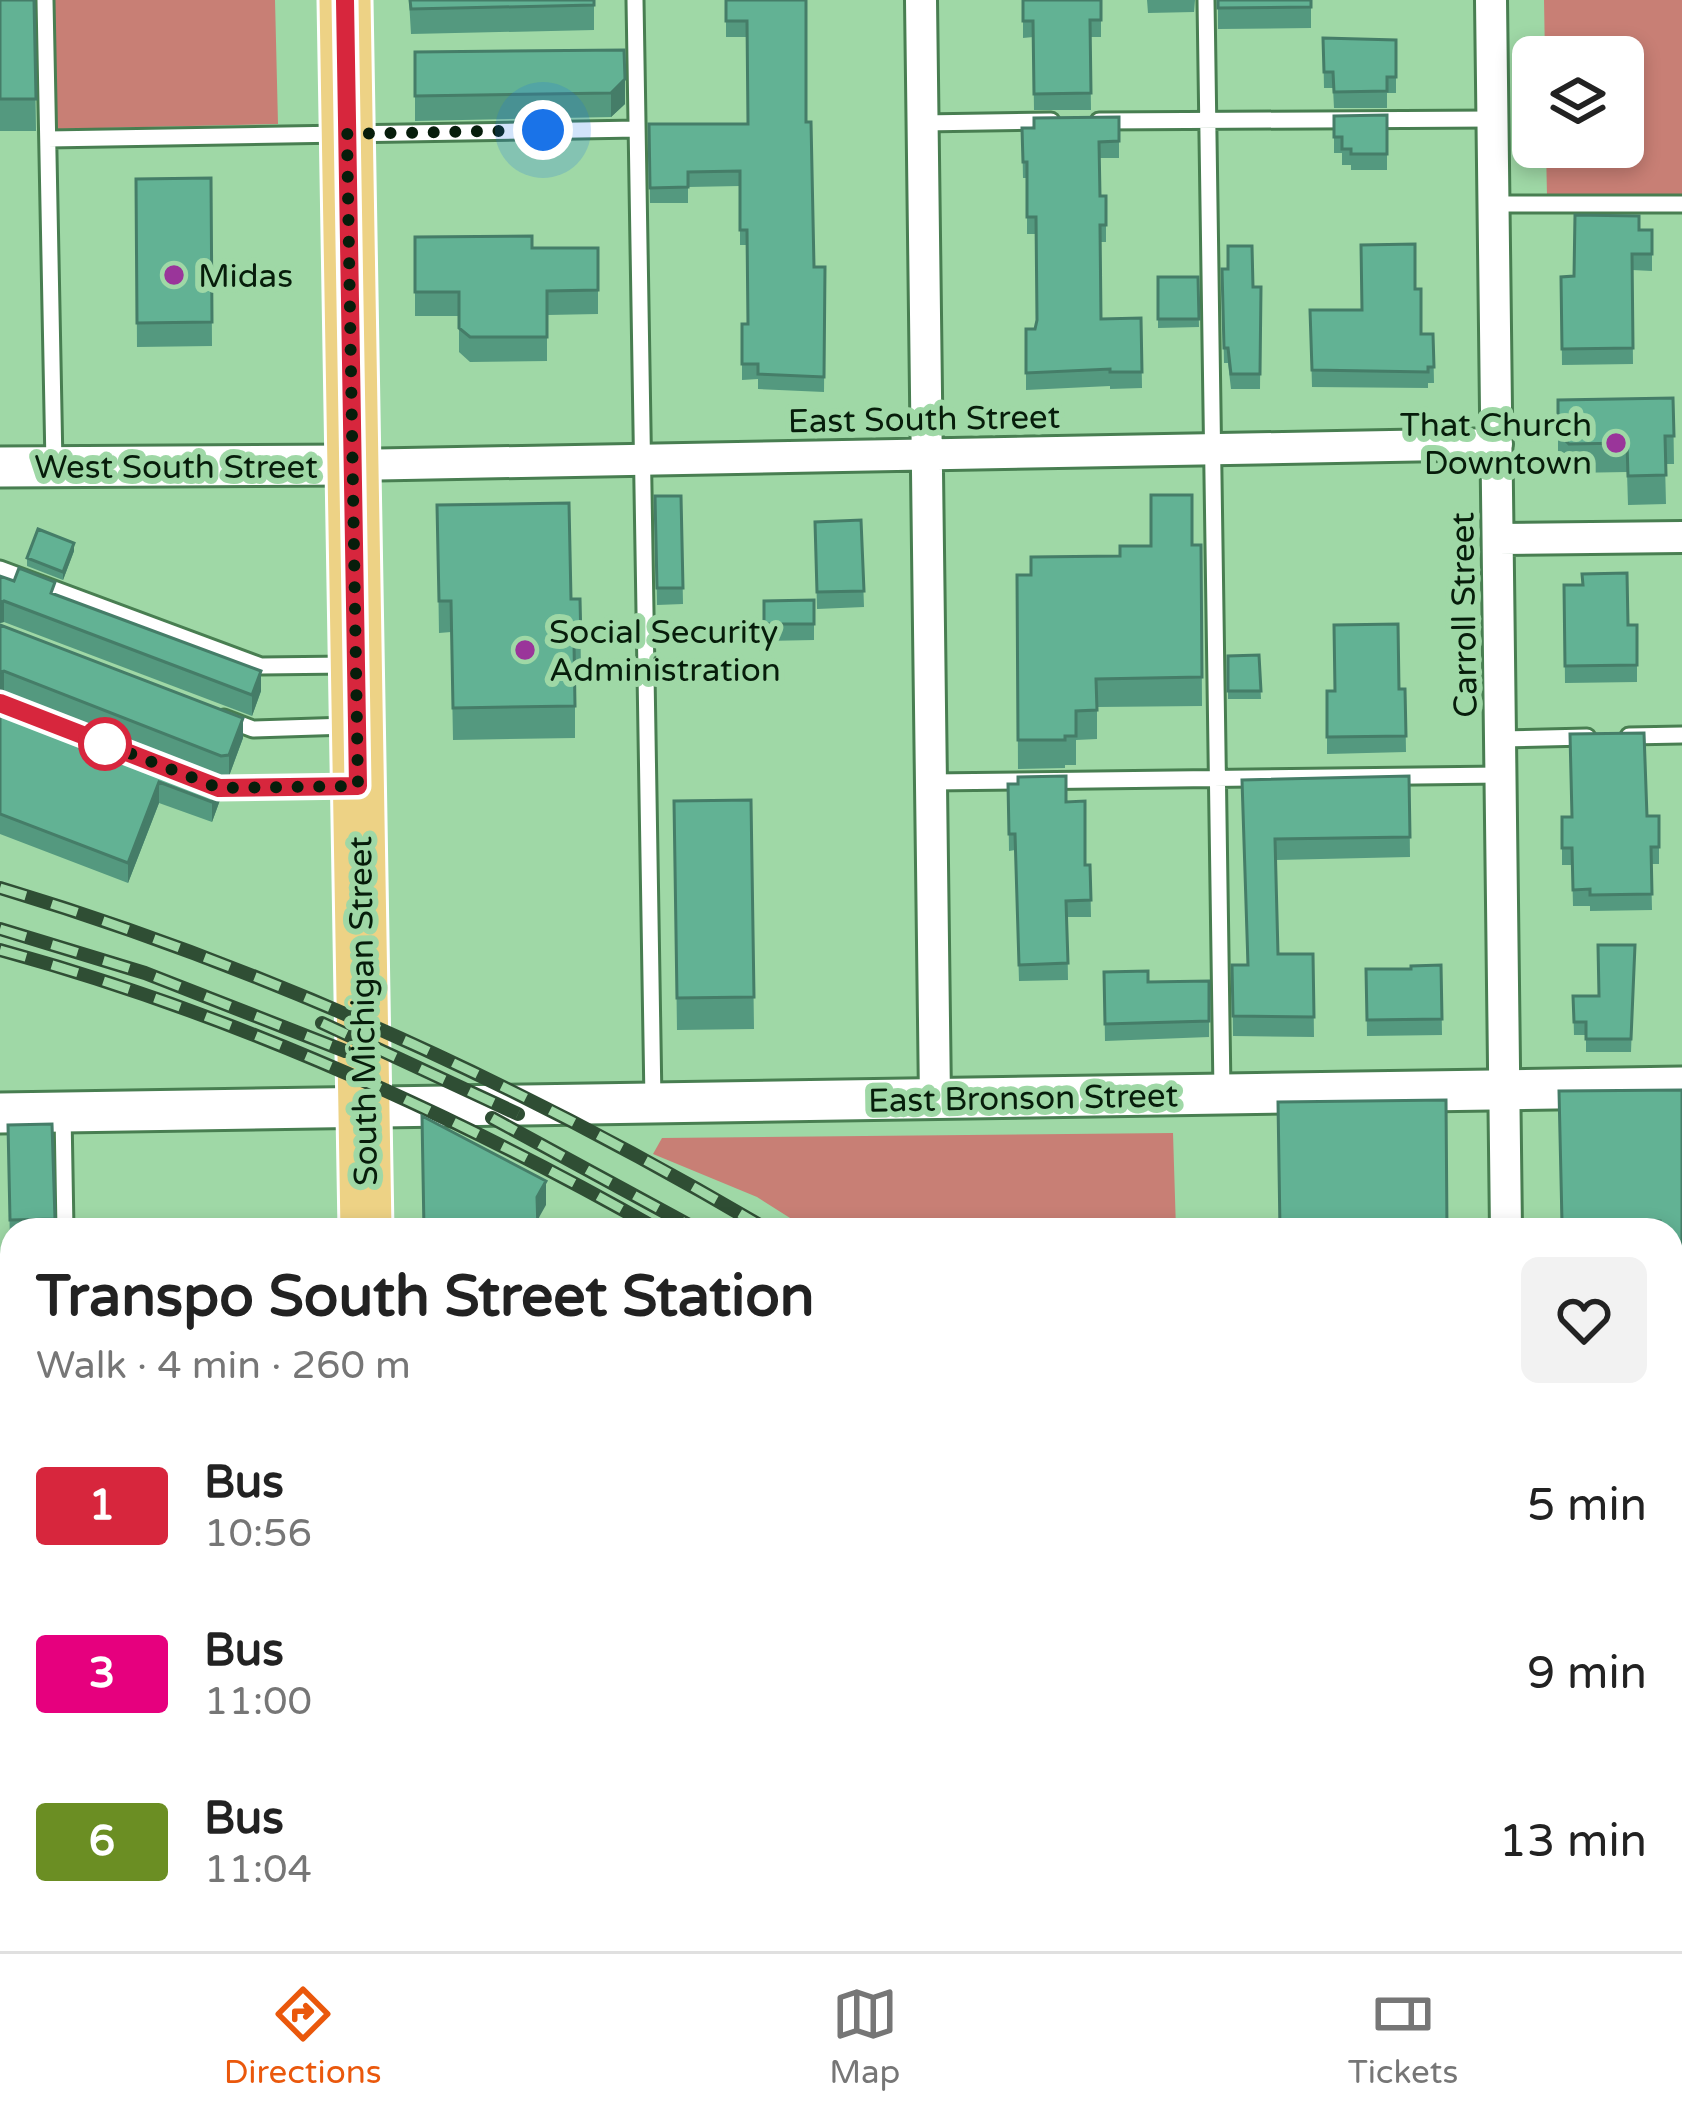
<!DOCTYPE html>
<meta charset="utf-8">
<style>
:root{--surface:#fff;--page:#f2f2f2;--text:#222;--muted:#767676;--line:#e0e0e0;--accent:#ea580c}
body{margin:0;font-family:"Varela Round",sans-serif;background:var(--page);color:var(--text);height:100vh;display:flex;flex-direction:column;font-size:45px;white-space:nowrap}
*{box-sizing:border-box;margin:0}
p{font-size:39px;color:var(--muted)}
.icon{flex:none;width:66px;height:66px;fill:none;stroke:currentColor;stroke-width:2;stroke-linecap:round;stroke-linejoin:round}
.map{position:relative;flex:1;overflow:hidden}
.panel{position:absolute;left:0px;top:1218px;width:1683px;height:735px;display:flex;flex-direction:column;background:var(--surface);border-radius:36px 36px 0 0;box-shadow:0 6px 18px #0003}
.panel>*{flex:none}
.badge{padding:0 24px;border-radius:9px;font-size:42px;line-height:78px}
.buttons{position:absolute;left:1512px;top:36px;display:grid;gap:24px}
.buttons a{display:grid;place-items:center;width:132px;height:132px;border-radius:18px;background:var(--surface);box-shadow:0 6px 18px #0003;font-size:60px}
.you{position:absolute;width:60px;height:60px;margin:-30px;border:9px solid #fff;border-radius:50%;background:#1a73e8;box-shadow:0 0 0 18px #1a73e833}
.map>.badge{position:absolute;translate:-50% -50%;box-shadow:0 0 0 6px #fff}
.round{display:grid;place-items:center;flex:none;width:126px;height:126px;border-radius:18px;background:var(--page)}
.head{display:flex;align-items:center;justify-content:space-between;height:204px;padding:0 36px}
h1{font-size:57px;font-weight:700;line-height:90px}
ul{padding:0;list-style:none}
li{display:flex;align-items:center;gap:36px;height:168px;padding:0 36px}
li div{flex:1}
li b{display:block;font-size:45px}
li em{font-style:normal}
li .badge{min-width:132px;font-weight:700;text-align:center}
.dock{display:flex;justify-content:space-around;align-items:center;height:168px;border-top:3px solid var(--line);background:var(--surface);font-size:33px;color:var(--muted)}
.dock a{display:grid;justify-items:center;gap:6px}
.dock .on{color:var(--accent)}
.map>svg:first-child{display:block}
</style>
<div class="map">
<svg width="1682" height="1951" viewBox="0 0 1682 1951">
<rect width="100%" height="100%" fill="#9fd8a6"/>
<path fill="#c87f75" d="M 54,0 L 275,0 L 278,124 L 56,129 Z
M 1544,0 L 1682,0 L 1682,194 L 1547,196 L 1546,147 L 1623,147 L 1623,57 L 1545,57 Z
M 1173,1133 L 1176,1230 L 809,1230 L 757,1197 L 653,1154 L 662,1138 Z
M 1671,1700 L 1682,1707 L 1682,1777 L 1671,1770 Z"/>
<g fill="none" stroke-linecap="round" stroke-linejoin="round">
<defs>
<path id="service" d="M 45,0 L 54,464
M 635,0 L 653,1101
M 1206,0 L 1222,1091
M 1099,121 L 1493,119
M 922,123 L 1051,121
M 48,139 L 637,129
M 1494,204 L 1682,204
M 0,569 L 261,666 L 347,665
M 224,718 L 253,729 L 348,726
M 1629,736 L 1682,735
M 1500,739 L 1587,737
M 931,782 L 1501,775
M 206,783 L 219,788 L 349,786
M 63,1113 L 65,1230
M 1671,1346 L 1682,1345
M 1671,1411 L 1682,1411
M 79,1941 L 79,1951
M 672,1941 L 672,1951"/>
<path id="minor" d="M 921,0 L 935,1099
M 1491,0 L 1506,1230
M 352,465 L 1497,444
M 1498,539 L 1682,537"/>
<path id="tertiary" d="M 0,467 L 352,465
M 0,1113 L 1682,1087"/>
<path id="primary" d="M 345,0 L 366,1230
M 378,1941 L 379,1951"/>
</defs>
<use href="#service" stroke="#487e51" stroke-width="21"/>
<use href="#minor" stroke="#487e51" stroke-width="36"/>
<use href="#tertiary" stroke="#487e51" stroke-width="45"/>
<use href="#primary" stroke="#fff" stroke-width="57"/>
<use href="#service" stroke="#fff" stroke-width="15"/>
<use href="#minor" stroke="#fff" stroke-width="30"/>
<use href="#tertiary" stroke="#fff" stroke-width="39"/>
<use href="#primary" stroke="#edd285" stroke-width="51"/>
<defs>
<path id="rail" d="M 0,888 C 270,969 526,1087 768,1230
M 0,929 L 145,973 L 345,1051
M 0,950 C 230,1013 451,1112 659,1230
M 322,1023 L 518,1114
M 492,1118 L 698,1230
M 1671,1790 L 1682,1797
M 1671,1832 L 1682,1838
M 1671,1853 L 1682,1860"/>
</defs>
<use href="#rail" stroke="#2f4e34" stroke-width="14"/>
<use href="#rail" stroke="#9fd8a6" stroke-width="9" stroke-dasharray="27" stroke-linecap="butt"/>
</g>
<path fill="#54997f" d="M 0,0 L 34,0 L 36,131 L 0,131 Z
M 409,0 L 594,0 L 594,30 L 411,34 Z
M 726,0 L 806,0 L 806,122 L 814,267 L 825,267 L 824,392 L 758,389 L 758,379 L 742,380 L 742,324 L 748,324 L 747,245 L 740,245 L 740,186 L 688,187 L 688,203 L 650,203 L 649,124 L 748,124 L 747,37 L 726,37 Z
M 1023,0 L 1101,0 L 1101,37 L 1090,37 L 1091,110 L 1034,110 L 1033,37 L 1023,38 Z
M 1147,0 L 1195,0 L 1194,12 L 1148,13 Z
M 1218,0 L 1311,0 L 1311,28 L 1218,29 Z
M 1323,38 L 1396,40 L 1396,93 L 1387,93 L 1387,108 L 1334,108 L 1333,88 L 1324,88 Z
M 624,50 L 625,104 L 611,117 L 415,121 L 415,52 Z
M 1387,115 L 1387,170 L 1351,170 L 1351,165 L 1342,165 L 1342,153 L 1334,153 L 1334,116 Z
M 1119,117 L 1119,158 L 1099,158 L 1100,196 L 1106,196 L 1106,242 L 1100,242 L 1101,319 L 1141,318 L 1142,388 L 1110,389 L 1110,386 L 1026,390 L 1026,329 L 1035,329 L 1037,321 L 1036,234 L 1027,234 L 1027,178 L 1023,178 L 1022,128 Z
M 211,178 L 212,346 L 137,347 L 136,179 Z
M 1639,230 L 1652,230 L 1652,271 L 1632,270 L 1633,364 L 1562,365 L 1561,277 L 1574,276 Z
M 415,237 L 532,248 L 598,248 L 598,314 L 547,315 L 547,361 L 470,362 L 459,352 L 459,316 L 415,316 Z
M 1222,269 L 1253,287 L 1261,287 L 1260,389 L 1231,389 L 1228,363 L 1224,363 Z
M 1158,277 L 1198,277 L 1199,327 L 1158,328 Z
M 1415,289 L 1421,334 L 1433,334 L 1434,383 L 1428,383 L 1428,388 L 1312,387 L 1310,310 L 1361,310 Z
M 1673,398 L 1674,464 L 1665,464 L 1666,504 L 1628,505 L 1627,472 L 1569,473 L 1558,462 L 1558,400 Z
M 655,496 L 681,496 L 683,604 L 657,605 Z
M 437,505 L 571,599 L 580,599 L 581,674 L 575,674 L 575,738 L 453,740 L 451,632 L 439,633 Z
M 861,520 L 864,607 L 817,609 L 815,522 Z
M 1192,545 L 1201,545 L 1202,706 L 1097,707 L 1097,739 L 1076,740 L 1076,765 L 1065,765 L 1065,768 L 1018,769 L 1017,575 L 1031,575 L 1120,556 Z
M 74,551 L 63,580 L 27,566 L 27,558 Z
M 0,576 L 55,594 L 261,691 L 252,716 L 4,622 L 0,623 Z
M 1564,585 L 1628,625 L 1637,625 L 1637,682 L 1565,683 Z
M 814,600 L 814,640 L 764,641 L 764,601 Z
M 0,625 L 243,738 L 229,776 L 221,776 L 4,692 L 0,693 Z
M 1259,655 L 1261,699 L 1228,699 L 1228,656 Z
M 1405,689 L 1406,752 L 1327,754 L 1327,691 Z
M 0,695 L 220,800 L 212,822 L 159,803 L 128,883 L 0,834 Z
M 1409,776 L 1410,857 L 1276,860 L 1278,954 L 1313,954 L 1314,1037 L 1233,1036 L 1232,965 L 1247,965 L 1242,780 Z
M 1008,784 L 1066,802 L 1085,865 L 1090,865 L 1091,917 L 1067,917 L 1068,980 L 1019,981 L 1015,850 L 1009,851 Z
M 751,800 L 754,1029 L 677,1030 L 674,801 Z
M 1659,816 L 1659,864 L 1651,864 L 1652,910 L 1590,911 L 1590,906 L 1573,906 L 1572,865 L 1562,865 L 1562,817 Z
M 1635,945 L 1631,1052 L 1586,1052 L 1586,1035 L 1574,1035 L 1573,996 L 1598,996 Z
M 1441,965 L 1442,1035 L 1367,1036 L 1366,969 L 1411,969 Z
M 1104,972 L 1148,982 L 1209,981 L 1209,1037 L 1105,1041 Z
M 1682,1090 L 1682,1289 L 1671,1289 L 1671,1230 L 1561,1230 L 1559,1091 Z
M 8,1149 L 55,1219 L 55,1230 L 12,1230 L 12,1244 L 10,1244 Z
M 0,1329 L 12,1329 L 12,1470 L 0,1470 Z
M 1671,1450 L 1682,1450 L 1682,1609 L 1671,1609 Z
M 0,1804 L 12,1804 L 12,1937 L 0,1937 Z
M 13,1941 L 70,1941 L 70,1951 L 13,1951 Z
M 746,1941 L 1001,1941 L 746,1945 Z
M 1235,1941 L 1261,1941 L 1261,1946 L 1235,1947 Z"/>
<path fill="#457d68" d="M 625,79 L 625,104 L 611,117 L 611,93 Z
M 74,543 L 74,551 L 63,580 L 63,572 Z
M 4,601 L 4,622 L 0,623 L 0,603 Z
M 4,671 L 4,692 L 0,693 L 0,672 Z
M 261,671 L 261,691 L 252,716 L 252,695 Z
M 243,718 L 243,738 L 229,776 L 229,755 Z
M 220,780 L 220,800 L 212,822 L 212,802 Z
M 159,782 L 159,803 L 128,883 L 128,863 Z
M 546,1181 L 546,1205 L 537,1221 L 537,1197 Z"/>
<path fill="#62b294" stroke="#457d68" stroke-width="3" d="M 0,0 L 34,0 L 36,99 L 0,99 Z
M 410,0 L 594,0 L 594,5 L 411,9 Z
M 726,0 L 806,0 L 806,122 L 811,122 L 814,267 L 825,267 L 824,377 L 758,374 L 758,364 L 742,364 L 742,324 L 748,324 L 747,230 L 740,230 L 740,171 L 688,172 L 688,187 L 650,188 L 649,124 L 748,124 L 747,21 L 726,21 Z
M 1023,0 L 1101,0 L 1101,20 L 1090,20 L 1091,93 L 1034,94 L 1033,21 L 1023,21 Z
M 1218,0 L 1311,0 L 1311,7 L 1218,8 Z
M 1323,38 L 1396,40 L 1396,77 L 1387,77 L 1387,91 L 1334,92 L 1333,72 L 1324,72 Z
M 624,50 L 625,79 L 611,93 L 415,96 L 415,52 Z
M 1387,115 L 1387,154 L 1351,154 L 1351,149 L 1342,149 L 1342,137 L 1334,137 L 1334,116 Z
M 1119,117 L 1119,141 L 1099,142 L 1100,196 L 1106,196 L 1106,225 L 1100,225 L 1101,319 L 1141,318 L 1142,372 L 1110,372 L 1110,369 L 1026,373 L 1026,329 L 1035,329 L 1037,320 L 1036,217 L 1027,217 L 1027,162 L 1023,162 L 1022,128 L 1034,128 L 1034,118 Z
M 211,178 L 212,322 L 137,323 L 136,179 Z
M 1575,215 L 1639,216 L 1639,230 L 1652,230 L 1652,254 L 1632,254 L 1633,348 L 1562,349 L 1561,277 L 1574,276 Z
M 532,236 L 532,248 L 598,248 L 598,290 L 547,291 L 547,337 L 470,337 L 459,328 L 459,292 L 415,292 L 415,237 Z
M 1415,244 L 1415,289 L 1421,289 L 1421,334 L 1433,334 L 1434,367 L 1428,367 L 1428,372 L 1312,370 L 1310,310 L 1362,310 L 1361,245 Z
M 1228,246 L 1252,246 L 1253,287 L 1261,287 L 1260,374 L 1231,374 L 1228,348 L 1224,348 L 1222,269 L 1228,269 Z
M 1158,277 L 1198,277 L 1199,319 L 1158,319 Z
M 1673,398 L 1674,436 L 1665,436 L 1666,475 L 1628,476 L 1627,443 L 1569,444 L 1558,433 L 1558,400 Z
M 1151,495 L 1192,495 L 1192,545 L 1201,545 L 1202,677 L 1096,679 L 1097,710 L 1076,711 L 1076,736 L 1065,736 L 1065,740 L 1018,740 L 1017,575 L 1031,575 L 1031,557 L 1120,556 L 1120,546 L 1151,546 Z
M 655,496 L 681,496 L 683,588 L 657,588 Z
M 569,503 L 571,599 L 580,599 L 581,643 L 574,643 L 575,706 L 453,708 L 451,601 L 439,601 L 437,505 Z
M 861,520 L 864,591 L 817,592 L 815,522 Z
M 38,529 L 74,543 L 63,572 L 27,558 Z
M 19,568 L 55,582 L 51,593 L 261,671 L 252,695 L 4,601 L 0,603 L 0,576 L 14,581 Z
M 1627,573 L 1628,625 L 1637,625 L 1637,665 L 1565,666 L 1564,585 L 1583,585 L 1582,574 Z
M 814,600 L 814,624 L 764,624 L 764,601 Z
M 1398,624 L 1399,689 L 1405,689 L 1406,736 L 1327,737 L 1327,691 L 1335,691 L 1334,625 Z
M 0,625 L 243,718 L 229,755 L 221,756 L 4,671 L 0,672 Z
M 1259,655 L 1261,691 L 1228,691 L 1228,656 Z
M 0,695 L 220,780 L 212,802 L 159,782 L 128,863 L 0,814 Z
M 1644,733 L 1647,816 L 1659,816 L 1659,847 L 1651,847 L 1652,894 L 1590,895 L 1590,889 L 1573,890 L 1572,848 L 1562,848 L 1562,817 L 1572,817 L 1570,734 Z
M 1066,776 L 1066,802 L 1085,801 L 1085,865 L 1090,865 L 1091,900 L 1066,901 L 1068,963 L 1019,965 L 1015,834 L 1009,834 L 1008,784 L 1018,784 L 1018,777 Z
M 1409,776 L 1410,837 L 1275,839 L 1278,954 L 1313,954 L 1314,1017 L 1233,1016 L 1232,965 L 1248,965 L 1242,780 Z
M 751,800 L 754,997 L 677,998 L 674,801 Z
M 1598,945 L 1635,945 L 1631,1039 L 1586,1039 L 1586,1022 L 1574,1022 L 1573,996 L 1599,996 Z
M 1441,965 L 1442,1019 L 1367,1020 L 1366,969 L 1411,969 L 1411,966 Z
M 1148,971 L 1148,982 L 1209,981 L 1209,1021 L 1105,1024 L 1104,972 Z
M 1682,1090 L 1682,1264 L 1671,1265 L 1671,1230 L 1660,1230 L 1660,1221 L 1562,1222 L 1559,1091 Z
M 1446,1100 L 1447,1230 L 1280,1230 L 1278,1102 Z
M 422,1116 L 546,1181 L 537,1197 L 538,1230 L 424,1230 Z
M 52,1124 L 55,1219 L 10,1220 L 8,1125 Z
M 0,1329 L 12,1329 L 12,1439 L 0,1439 Z
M 1671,1450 L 1682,1450 L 1682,1585 L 1671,1585 Z
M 0,1804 L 12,1804 L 12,1908 L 0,1908 Z
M 14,1941 L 70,1941 L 70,1942 L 14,1943 Z"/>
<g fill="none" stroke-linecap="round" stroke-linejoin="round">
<defs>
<path id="line" d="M 0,703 L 219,788 L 358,786 L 345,0"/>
</defs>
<use href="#line" stroke="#fff" stroke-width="27"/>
<use href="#line" stroke="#d7263d" stroke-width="18"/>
<path stroke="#071d0b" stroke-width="12" stroke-dasharray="0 21.6" d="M 105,744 L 88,737 L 219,788 L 358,786 L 347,134 L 543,130"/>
</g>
<g fill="#9a359a" stroke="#9fd8a6" stroke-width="4.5">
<circle cx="174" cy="275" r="12"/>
<circle cx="1616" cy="443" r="12"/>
<circle cx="525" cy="650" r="12"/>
</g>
<circle fill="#fff" stroke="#d7263d" stroke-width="6" cx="105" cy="744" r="24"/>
<g text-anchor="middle" stroke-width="12" stroke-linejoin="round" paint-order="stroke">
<g font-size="33" fill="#071d0b" stroke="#9fd8a6" text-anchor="start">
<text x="198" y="287">Midas</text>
<text x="1592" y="436" text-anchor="end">That Church<tspan x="1592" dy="38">Downtown</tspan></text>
<text x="549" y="643">Social Security<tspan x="549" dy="38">Administration</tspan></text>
</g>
<g font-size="33" fill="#071d0b" stroke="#9fd8a6">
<text transform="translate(924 418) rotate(-1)" y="12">East South Street</text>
<text x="176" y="478">West South Street</text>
<text transform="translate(1463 615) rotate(-91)" y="12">Carroll Street</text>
<text transform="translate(362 1011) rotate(-91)" y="12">South Michigan Street</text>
<text transform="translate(1023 1097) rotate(-1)" y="12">East Bronson Street</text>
</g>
</g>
</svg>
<div class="buttons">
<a><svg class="icon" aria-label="layers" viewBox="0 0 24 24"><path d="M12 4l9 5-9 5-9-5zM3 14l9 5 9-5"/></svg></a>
</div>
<div class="you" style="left:543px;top:130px"></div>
<section class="panel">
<div class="head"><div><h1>Transpo South Street Station</h1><p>Walk · 4 min · 260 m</p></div><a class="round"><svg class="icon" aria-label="heart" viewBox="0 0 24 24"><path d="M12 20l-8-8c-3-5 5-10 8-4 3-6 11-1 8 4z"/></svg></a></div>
<ul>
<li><span class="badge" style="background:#d7263d;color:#fff">1</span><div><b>Bus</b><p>10:56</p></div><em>5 min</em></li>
<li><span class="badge" style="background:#e6007e;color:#fff">3</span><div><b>Bus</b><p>11:00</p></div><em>9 min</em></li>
<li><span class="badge" style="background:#6b8e23;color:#fff">6</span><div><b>Bus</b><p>11:04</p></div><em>13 min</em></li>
</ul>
</section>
</div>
<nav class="dock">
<a class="on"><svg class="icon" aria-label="directions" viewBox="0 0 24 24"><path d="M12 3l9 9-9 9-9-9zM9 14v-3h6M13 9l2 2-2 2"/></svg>Directions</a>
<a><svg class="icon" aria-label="map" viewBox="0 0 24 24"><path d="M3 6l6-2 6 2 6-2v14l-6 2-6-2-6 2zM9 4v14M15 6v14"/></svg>Map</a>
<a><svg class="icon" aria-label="tickets" viewBox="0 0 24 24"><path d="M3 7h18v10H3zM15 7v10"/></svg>Tickets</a>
</nav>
